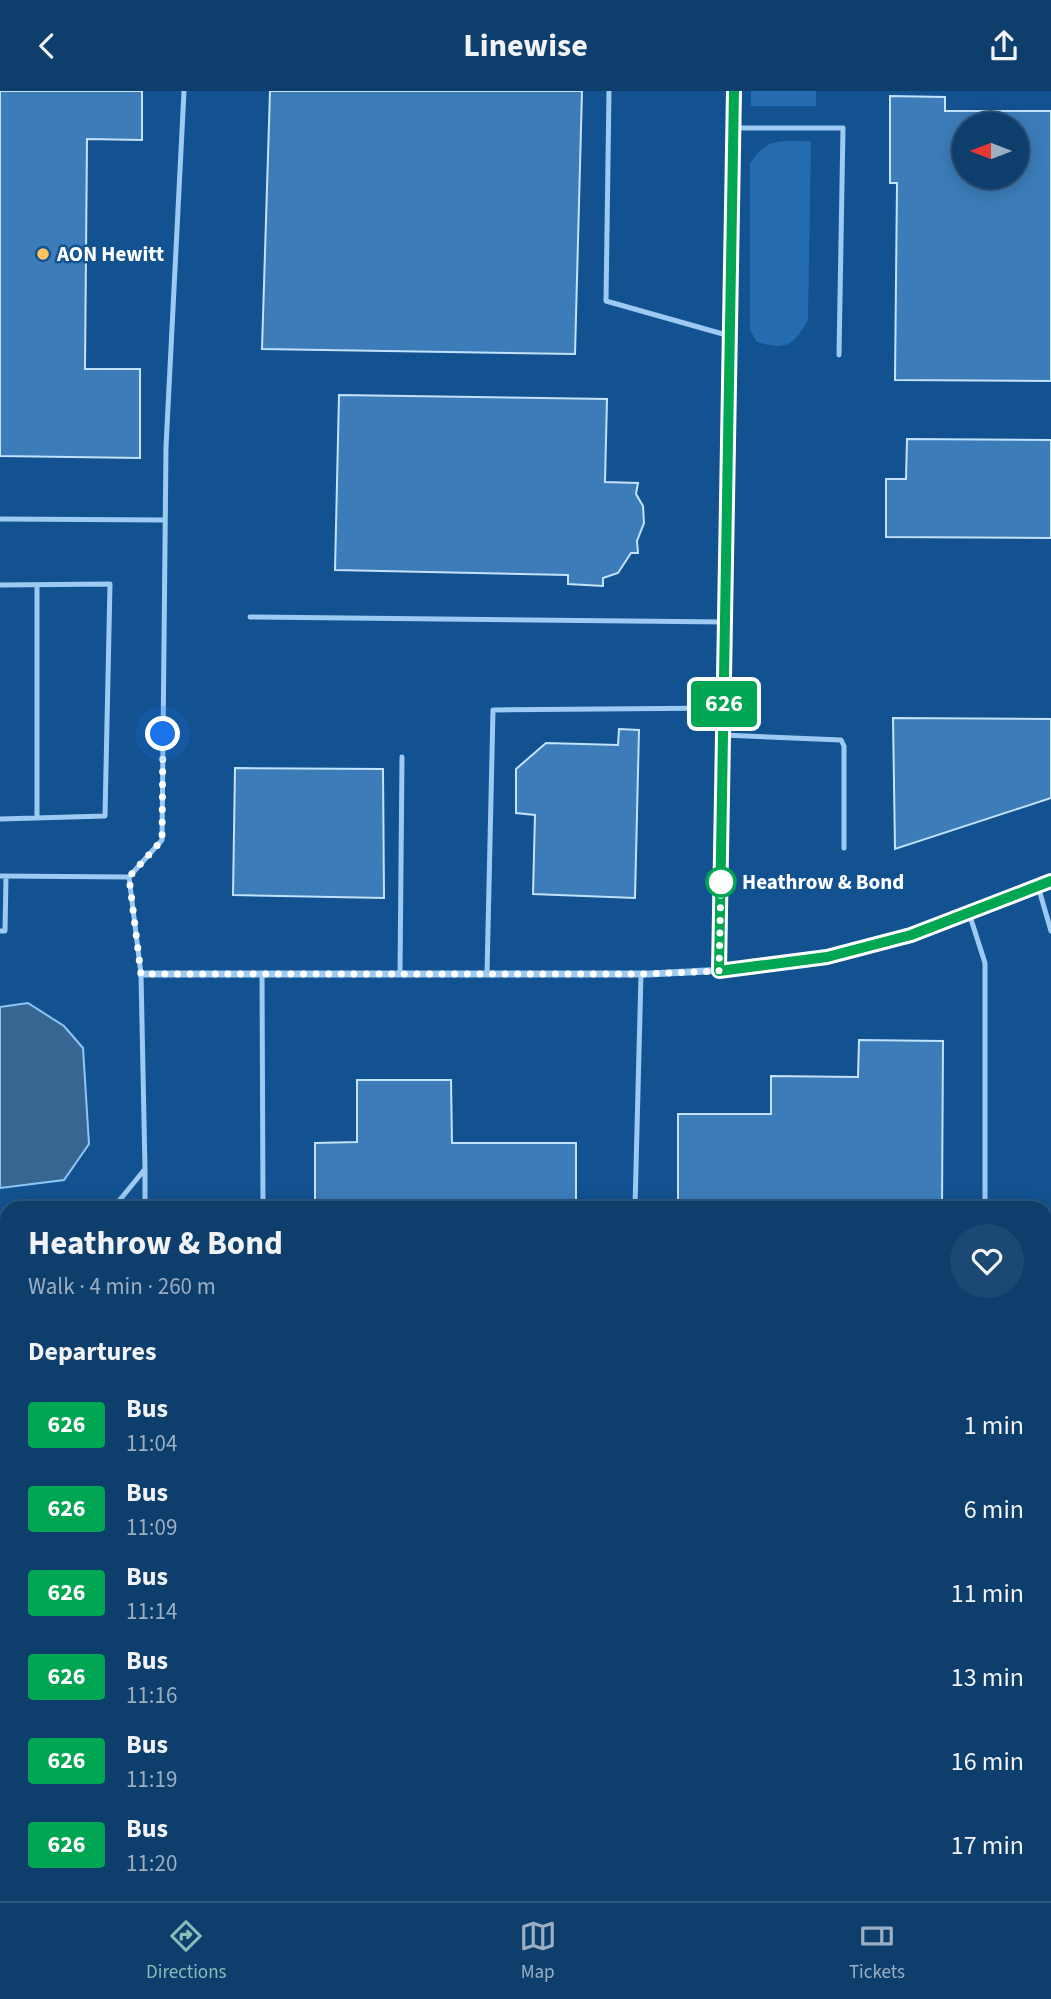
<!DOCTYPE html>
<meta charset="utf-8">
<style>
:root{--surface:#0e3e6c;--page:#1c4974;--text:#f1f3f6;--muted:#9baec2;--line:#2e577f;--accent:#8bbbb9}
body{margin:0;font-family:"Source Sans 3",sans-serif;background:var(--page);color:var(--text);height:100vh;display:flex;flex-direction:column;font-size:26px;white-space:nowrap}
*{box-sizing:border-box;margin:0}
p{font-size:23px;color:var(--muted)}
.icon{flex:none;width:38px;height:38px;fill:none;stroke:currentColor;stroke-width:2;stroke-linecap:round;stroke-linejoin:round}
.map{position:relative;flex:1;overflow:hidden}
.details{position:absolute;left:0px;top:1110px;width:1052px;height:702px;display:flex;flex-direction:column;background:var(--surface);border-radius:21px 21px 0 0;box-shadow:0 4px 18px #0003,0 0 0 2px var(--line)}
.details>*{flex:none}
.badge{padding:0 14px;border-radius:5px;font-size:24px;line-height:46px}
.needle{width:46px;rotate:270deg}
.fabs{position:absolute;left:952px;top:21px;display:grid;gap:14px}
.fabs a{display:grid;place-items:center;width:77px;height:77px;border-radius:50%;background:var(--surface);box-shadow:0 4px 18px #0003,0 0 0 2px var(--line);font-size:35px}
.you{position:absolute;width:35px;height:35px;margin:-18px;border:5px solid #fff;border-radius:50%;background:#1a73e8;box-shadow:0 0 0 10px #1a73e833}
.map>.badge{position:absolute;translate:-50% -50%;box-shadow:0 0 0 4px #fff}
h2{padding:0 28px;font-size:26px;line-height:63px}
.round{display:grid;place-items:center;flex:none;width:74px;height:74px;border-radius:37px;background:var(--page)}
.summary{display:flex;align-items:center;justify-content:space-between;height:119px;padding:0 28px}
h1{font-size:33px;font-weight:700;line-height:52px}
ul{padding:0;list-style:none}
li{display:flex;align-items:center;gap:21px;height:84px;padding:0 28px}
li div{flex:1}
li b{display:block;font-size:26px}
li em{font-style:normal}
li .badge{min-width:77px;font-weight:700;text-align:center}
header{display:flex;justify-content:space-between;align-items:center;height:91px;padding:0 28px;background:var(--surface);font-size:32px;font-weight:700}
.tab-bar{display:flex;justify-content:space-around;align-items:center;height:98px;border-top:2px solid var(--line);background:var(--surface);font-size:19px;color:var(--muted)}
.tab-bar a{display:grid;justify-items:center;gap:4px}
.tab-bar .active{color:var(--accent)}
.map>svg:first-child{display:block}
</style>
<header><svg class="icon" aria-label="back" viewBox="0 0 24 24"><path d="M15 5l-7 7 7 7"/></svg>Linewise<svg class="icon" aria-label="share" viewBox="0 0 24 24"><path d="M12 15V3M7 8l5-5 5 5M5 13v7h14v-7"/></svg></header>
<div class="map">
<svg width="1051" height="1810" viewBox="0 0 1051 1810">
<rect width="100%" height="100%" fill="#125290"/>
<path fill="#246caf" d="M 751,0 L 816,0 L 816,15 L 751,15 Z
M 811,50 L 808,229 C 794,254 786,260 757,251 L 750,239 L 750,73 C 766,45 782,51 811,50 Z
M 830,1804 L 977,1804 L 974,1810 L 833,1810 Z"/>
<path fill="#376693" stroke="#8fc6f5" stroke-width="2" d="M 28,912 L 64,935 L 83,957 L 89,1053 L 64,1089 L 0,1097 L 0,916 Z"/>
<path fill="#3b7cb9" stroke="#c4e2fd" stroke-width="2" fill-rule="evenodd" d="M 0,0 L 142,0 L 142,49 L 87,48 L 85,278 L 140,278 L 140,367 L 0,365 Z
M 270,0 L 582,0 L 575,263 L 262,258 Z
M 890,5 L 945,6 L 945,20 L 1051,20 L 1051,290 L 895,289 L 897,92 L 890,92 ZM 964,33 L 1017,33 L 1017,86 L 964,86 Z
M 339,304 L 607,308 L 605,391 L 638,392 L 636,403 L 643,415 L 644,432 L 637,450 L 638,462 L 631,462 L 618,482 L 603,487 L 603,495 L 568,493 L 568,484 L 335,479 Z
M 907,348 L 1051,349 L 1051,447 L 886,446 L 886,388 L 906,388 Z
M 893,627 L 1051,628 L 1051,707 L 895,758 Z
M 619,638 L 639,639 L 635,807 L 533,803 L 535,724 L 516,722 L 516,678 L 546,652 L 618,654 Z
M 235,677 L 383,678 L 384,807 L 233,804 Z
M 859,949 L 943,950 L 942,1116 L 678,1116 L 678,1023 L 771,1023 L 771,985 L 858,986 Z
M 357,989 L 451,989 L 452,1052 L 576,1052 L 576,1116 L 315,1116 L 315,1052 L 357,1051 Z
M 0,1262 L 7,1262 L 7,1357 L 0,1357 Z"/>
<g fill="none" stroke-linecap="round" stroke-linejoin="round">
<path stroke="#9dcaf2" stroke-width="5" d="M 609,0 L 606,210 L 730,245
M 734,37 L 843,37 L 839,264
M 0,428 L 165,429
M 0,494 L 110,493 L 105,725 L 0,728
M 37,494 L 37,727
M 250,526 L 725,531
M 723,644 L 841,649 L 844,655 L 844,757
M 0,785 L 129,786 L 162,749 L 166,356 L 184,0
M 1038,795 L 1051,840
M 969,822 L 985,872 L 985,1116
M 0,840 L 5,840 L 6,786
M 262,883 L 263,1116
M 400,883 L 402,666
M 487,883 L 493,619 L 724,617
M 145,1078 L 145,1116
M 114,1116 L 145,1078 L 141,883 L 129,786
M 635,1116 L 641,883
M 0,1181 L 7,1179
M 0,1186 L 7,1189"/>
<path stroke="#9dcaf2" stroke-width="7" d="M 719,880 L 734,0
M 141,883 L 646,883 C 706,880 768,878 828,866 C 905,851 978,818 1051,790"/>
<path stroke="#fff" stroke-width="5" stroke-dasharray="12 5" stroke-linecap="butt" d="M 1045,1375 L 1051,1373
M 1045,1391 L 1051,1388
M 0,1778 L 7,1775
M 0,1793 L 7,1790"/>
</g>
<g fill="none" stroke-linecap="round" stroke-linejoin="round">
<defs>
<path id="line" d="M 734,0 L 719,880 L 827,866 L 911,844 L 1051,790"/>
</defs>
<use href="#line" stroke="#fff" stroke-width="16"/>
<use href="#line" stroke="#00a651" stroke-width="10"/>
<path stroke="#fff" stroke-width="7" stroke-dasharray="0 12.6" d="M 163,643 L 162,749 L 129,786 L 141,883 L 646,883 L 719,880 L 721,791"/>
</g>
<circle fill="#ffc45e" stroke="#125290" stroke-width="2.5" cx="43" cy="163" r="7"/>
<circle fill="#fff" stroke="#00a651" stroke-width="3.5" cx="721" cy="791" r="14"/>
<g text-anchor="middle" stroke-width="5" stroke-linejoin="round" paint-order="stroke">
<g font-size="21" font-weight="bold" fill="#fff" stroke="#125290" text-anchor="start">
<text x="57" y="170">AON Hewitt</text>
</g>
<g font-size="21" font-weight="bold" fill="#fff" stroke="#125290" text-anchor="start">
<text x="742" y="798">Heathrow &amp; Bond</text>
</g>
</g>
</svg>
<div class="fabs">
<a><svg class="needle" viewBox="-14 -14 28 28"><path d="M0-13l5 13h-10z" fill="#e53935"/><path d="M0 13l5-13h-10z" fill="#9baec2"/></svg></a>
</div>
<div class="you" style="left:163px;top:643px"></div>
<b class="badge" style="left:724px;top:613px;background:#00a651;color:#fff">626</b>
<section class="details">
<div class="summary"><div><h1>Heathrow &amp; Bond</h1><p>Walk · 4 min · 260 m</p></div><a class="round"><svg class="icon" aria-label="heart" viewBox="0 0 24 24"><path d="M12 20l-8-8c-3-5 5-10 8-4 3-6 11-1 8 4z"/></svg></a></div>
<h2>Departures</h2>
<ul>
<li><span class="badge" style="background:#00a651;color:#fff">626</span><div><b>Bus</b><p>11:04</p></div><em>1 min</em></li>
<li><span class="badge" style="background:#00a651;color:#fff">626</span><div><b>Bus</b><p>11:09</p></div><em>6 min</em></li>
<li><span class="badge" style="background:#00a651;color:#fff">626</span><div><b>Bus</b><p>11:14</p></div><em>11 min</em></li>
<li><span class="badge" style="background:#00a651;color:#fff">626</span><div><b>Bus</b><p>11:16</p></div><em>13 min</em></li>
<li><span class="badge" style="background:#00a651;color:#fff">626</span><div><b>Bus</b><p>11:19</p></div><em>16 min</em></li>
<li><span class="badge" style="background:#00a651;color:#fff">626</span><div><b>Bus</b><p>11:20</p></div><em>17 min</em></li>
</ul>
</section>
</div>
<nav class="tab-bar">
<a class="active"><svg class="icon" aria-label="directions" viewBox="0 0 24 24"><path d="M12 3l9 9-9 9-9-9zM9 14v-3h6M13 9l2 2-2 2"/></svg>Directions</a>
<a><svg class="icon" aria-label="map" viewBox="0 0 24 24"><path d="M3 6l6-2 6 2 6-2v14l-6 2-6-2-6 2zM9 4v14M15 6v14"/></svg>Map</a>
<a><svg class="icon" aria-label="tickets" viewBox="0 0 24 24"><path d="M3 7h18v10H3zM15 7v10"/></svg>Tickets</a>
</nav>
